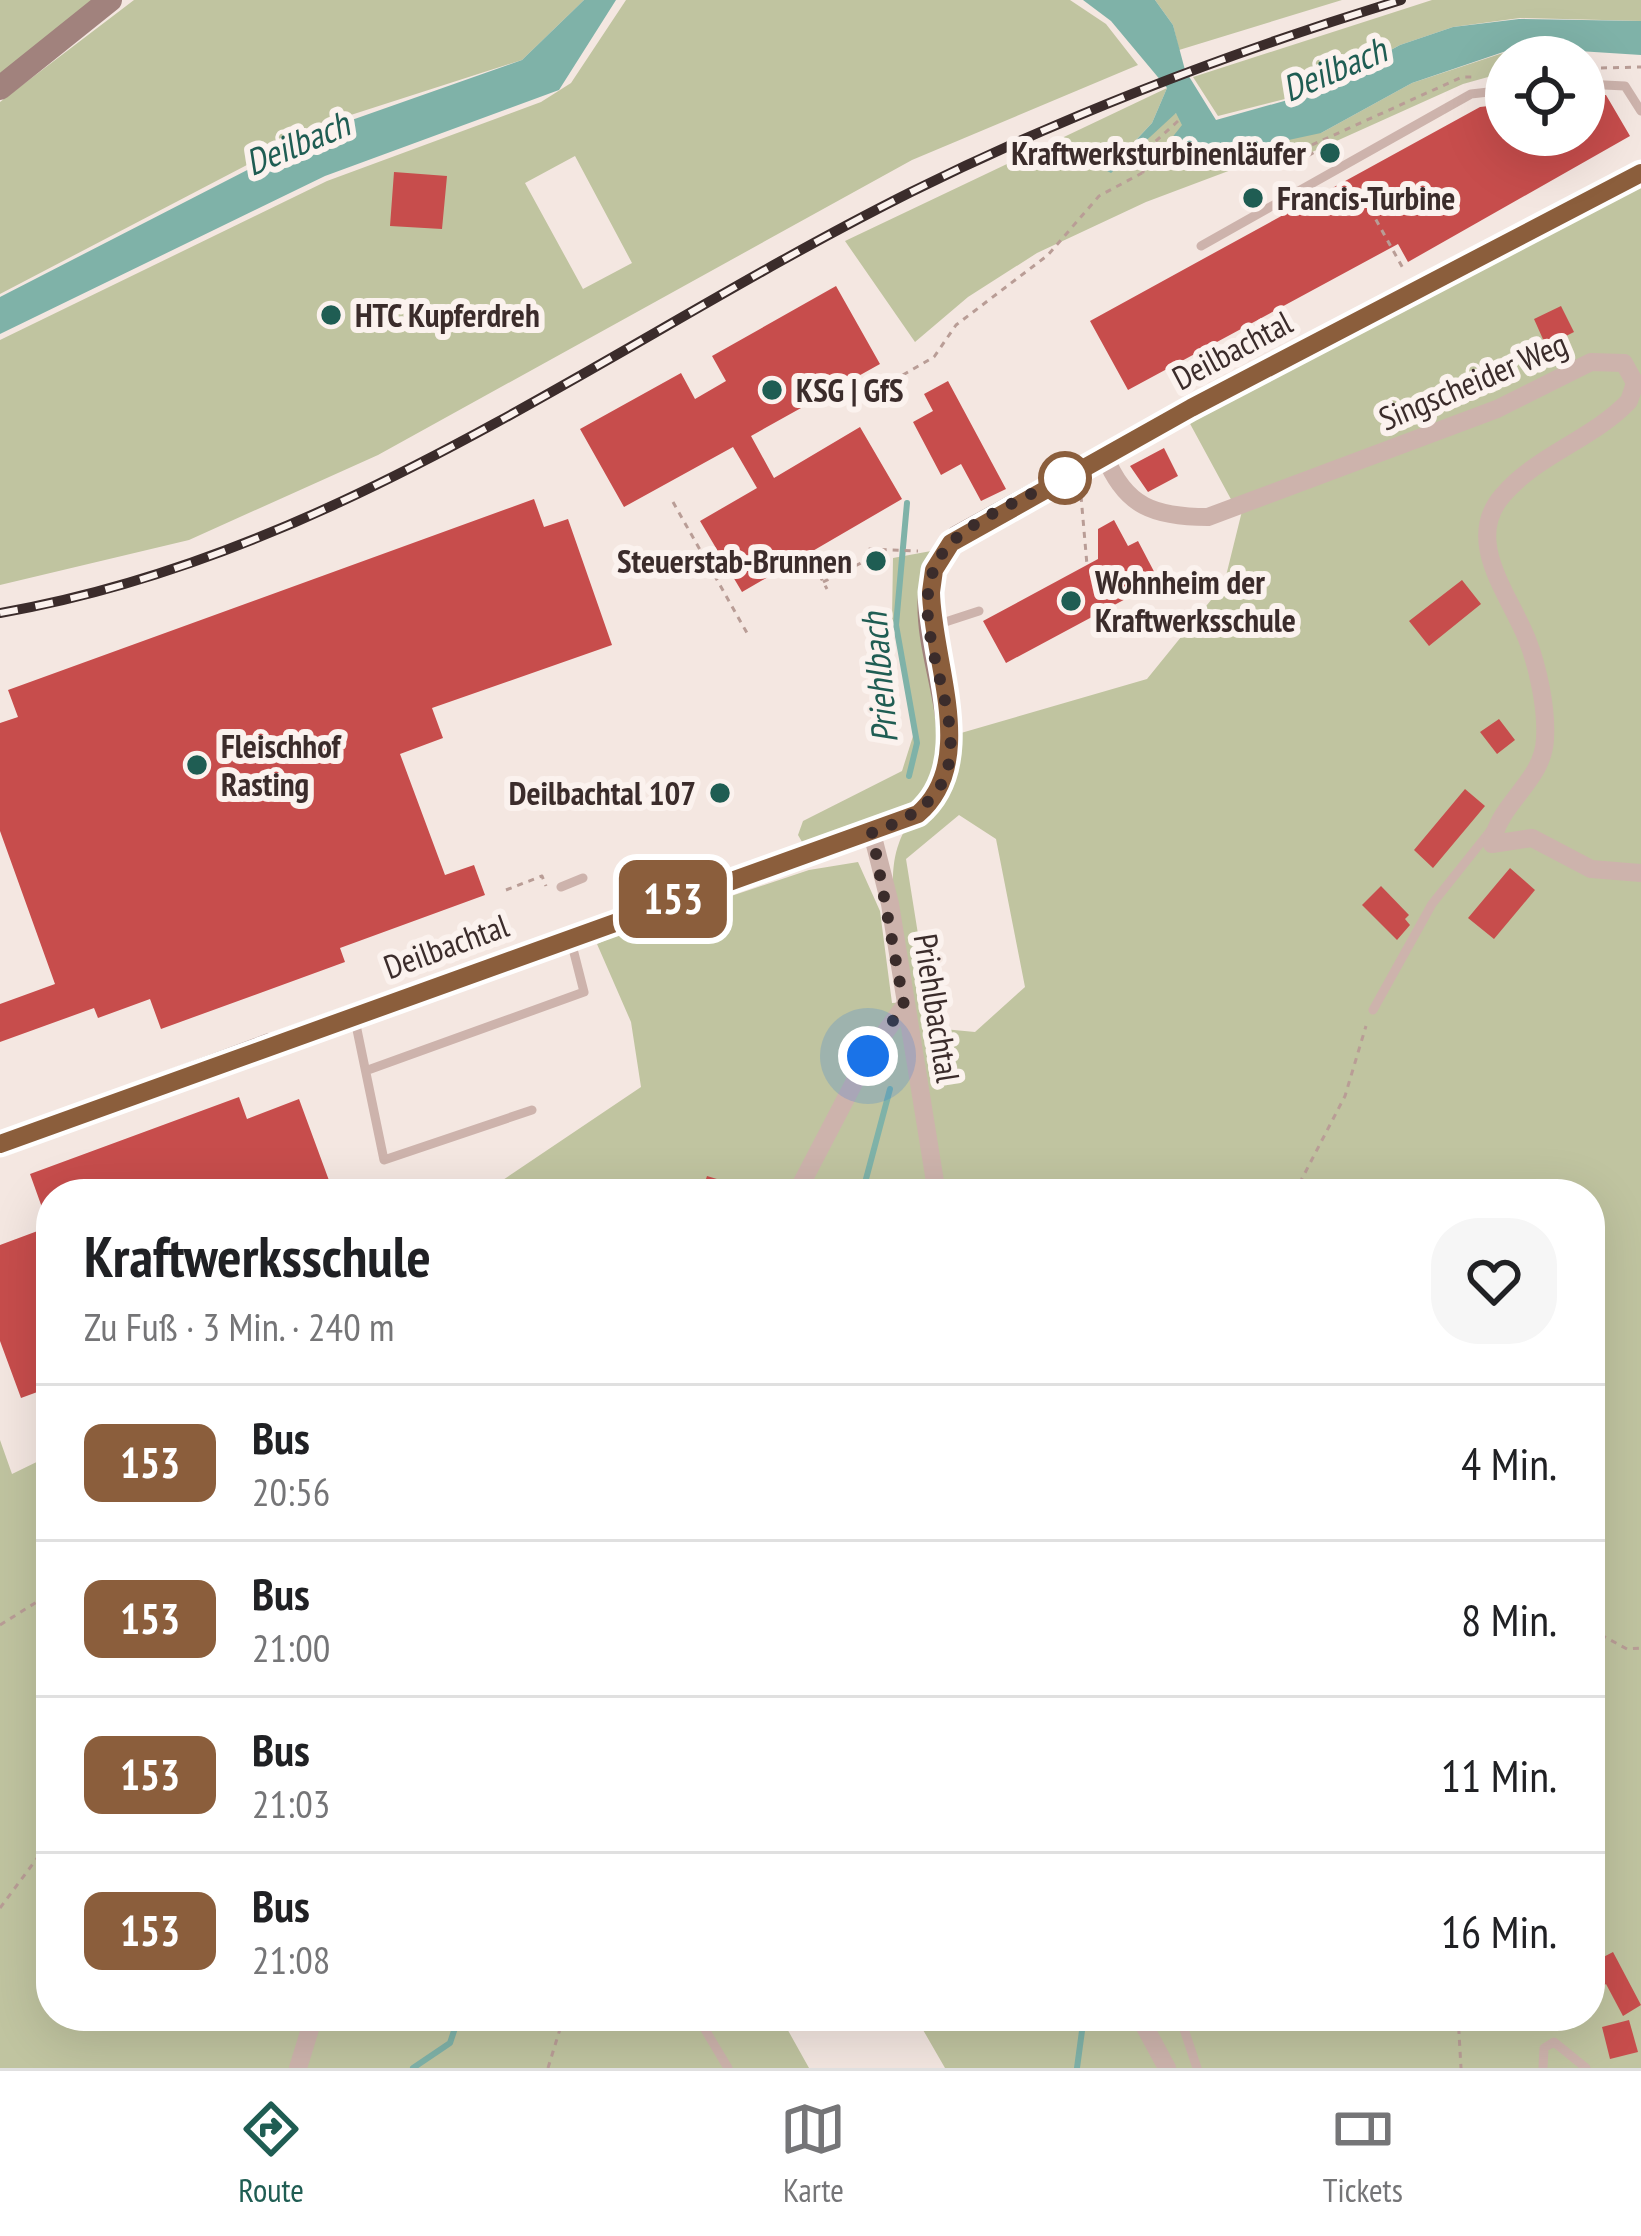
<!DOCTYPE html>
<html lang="de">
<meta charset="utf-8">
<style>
:root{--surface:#fff;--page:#f6f6f6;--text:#202124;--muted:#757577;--line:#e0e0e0;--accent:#1f5d53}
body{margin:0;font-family:"PT Sans Narrow",sans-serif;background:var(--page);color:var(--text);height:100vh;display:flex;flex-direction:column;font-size:45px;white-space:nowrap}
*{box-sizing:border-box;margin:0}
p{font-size:39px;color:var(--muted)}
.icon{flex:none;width:66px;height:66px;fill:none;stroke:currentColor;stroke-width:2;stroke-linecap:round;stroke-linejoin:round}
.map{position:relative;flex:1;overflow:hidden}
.drawer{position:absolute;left:36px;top:1179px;width:1569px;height:852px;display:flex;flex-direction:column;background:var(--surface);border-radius:48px;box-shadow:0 12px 48px #0002}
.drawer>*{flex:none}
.badge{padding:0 24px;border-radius:18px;font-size:42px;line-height:78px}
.buttons{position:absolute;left:1485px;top:36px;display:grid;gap:24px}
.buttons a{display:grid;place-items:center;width:120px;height:120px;border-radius:50%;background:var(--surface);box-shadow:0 12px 48px #0002;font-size:60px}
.you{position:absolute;width:60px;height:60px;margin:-30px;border:9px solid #fff;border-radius:50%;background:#1a73e8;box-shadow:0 0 0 18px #1a73e833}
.map>.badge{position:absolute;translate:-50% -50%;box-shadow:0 0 0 6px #fff}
.round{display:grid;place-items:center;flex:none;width:126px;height:126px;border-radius:48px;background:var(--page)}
.summary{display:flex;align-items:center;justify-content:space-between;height:204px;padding:0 48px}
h1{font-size:57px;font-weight:800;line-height:90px}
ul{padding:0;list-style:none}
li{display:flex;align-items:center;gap:36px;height:156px;padding:0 48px;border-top:3px solid var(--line)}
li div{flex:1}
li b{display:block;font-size:45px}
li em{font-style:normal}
li .badge{min-width:132px;font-weight:700;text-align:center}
.tabs{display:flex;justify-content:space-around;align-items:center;height:168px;border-top:3px solid var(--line);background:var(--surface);font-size:33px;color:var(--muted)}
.tabs a{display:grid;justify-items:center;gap:6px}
.tabs .current{color:var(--accent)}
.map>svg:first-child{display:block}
</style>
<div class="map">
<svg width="1641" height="2068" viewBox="0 0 1641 2068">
<rect width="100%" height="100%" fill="#f4e7e1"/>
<path fill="#c0c4a0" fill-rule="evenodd" d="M 0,0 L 106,0 L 0,85 Z
M 134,0 L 584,0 L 522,60 L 329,122 L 0,294 L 0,102 Z
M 626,0 L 1070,0 L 1106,24 L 1138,65 L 912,160 L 378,455 L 189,540 L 0,585 L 0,340 L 327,181 L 541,102 L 571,83 ZM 575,156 L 632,263 L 583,289 L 525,183 Z
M 1155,0 L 1342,0 L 1179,50 L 1173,25 Z
M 1432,0 L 1641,0 L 1641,21 L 1520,18 L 1453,27 L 1400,45 L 1309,93 L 1218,116 L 1193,77 Z
M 1518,48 L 1579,52 L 1506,57 L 1506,72 L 1463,84 L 1292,161 L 1255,161 L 1146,202 L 1037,253 L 968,297 L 915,342 L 845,241 L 1167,88 L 1152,123 L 1114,163 L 1139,148 L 1171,114 L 1177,113 L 1183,125 L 1321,133 L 1412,83 Z
M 1641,183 L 1641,2068 L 945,2068 L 915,2016 L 1590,2016 L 1590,1194 L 482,1194 L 641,1087 L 631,1022 L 597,944 L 624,932 L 809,870 L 858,862 L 880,911 L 892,1003 L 912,1002 C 905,956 882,888 899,843 C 918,793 961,810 961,733 L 1147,679 L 1224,584 L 1243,507 L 1233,503 L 1188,420 ZM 959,815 L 996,839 L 1025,987 L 975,1032 L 933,1028 L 906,859 Z
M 942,549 L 936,558 L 944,753 L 919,809 L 805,847 L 798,835 L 803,821 L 902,771 L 914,733 L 892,618 L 893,558 Z
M 0,1440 L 12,1474 L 51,1455 L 51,2016 L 780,2016 L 809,2068 L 0,2068 Z"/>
<path fill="#7fb2a8" d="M 584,0 L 616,0 L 559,90 L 325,176 L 0,334 L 0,297 L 329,128 L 522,60 Z
M 1083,0 L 1155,0 L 1173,25 L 1185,70 L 1216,120 L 1309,94 L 1400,45 L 1453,27 L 1519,19 L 1641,21 L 1641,55 L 1518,47 L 1412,83 L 1321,133 L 1215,156 L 1178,149 L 1171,139 L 1182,125 L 1176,113 L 1111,173 L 1107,171 L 1152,123 L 1167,88 L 1111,21 Z"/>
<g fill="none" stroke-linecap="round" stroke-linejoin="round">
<path stroke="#7fb2a8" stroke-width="6" d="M 907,503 L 896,625 L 917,743 L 909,776
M 862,1194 L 890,1089
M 413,2068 L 450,2043 L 459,2016
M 1077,2068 L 1084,2016"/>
</g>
<path fill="#c74d4c" d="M 1606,95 L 1630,136 L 1408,262 L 1398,244 L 1128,390 L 1090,321 L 1480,107 L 1506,104 L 1506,135 L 1584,135 L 1584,97 Z
M 394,172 L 447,176 L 442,229 L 390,226 Z
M 836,286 L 880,364 L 751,436 L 774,478 L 860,427 L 902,499 L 742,592 L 700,521 L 757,488 L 733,447 L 624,507 L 580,429 L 681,373 L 695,399 L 726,381 L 712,356 Z
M 1561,306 L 1574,332 L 1546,346 L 1534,319 Z
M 948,381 L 1006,489 L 981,501 L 961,464 L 941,475 L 913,422 L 933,411 L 924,394 Z
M 1164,448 L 1178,476 L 1148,492 L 1130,466 Z
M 534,499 L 544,527 L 568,519 L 612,645 L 432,708 L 443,738 L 400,754 L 445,875 L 474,865 L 485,895 L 340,948 L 345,962 L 161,1029 L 150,999 L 98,1018 L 94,1008 L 0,1042 L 0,1004 L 55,984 L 0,831 L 0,723 L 18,717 L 8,690 Z
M 1114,520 L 1128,546 L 1138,541 L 1159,581 L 1006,663 L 983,621 L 1098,559 L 1098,529 Z
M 1462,580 L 1481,604 L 1429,646 L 1409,621 Z
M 1499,719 L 1515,740 L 1497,754 L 1480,732 Z
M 1465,789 L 1485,806 L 1433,868 L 1414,850 Z
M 1510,868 L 1535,890 L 1494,939 L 1468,918 Z
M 1381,886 L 1409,915 L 1405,919 L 1410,925 L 1397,940 L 1362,905 Z
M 239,1097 L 247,1119 L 299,1099 L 334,1194 L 51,1194 L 49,1227 L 30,1174 Z
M 707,1176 L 753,1190 L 753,1194 L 701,1194 Z
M 51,1226 L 51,1387 L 21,1398 L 0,1341 L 0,1245 Z
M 1613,1952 L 1641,2005 L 1623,2016 L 1606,1984 L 1598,1989 L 1590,1974 L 1590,1964 Z
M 1629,2020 L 1638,2052 L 1610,2059 L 1602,2027 Z"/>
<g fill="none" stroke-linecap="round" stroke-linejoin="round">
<path stroke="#b99d96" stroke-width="3" stroke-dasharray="6 6" stroke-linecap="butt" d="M 1601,68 L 1641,67
M 1178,121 L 1148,148 L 1143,172 L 1174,160 L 1272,163 L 1462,77 L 1474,77
M 1300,152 L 1304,158 L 1333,142 L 1337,149
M 1370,209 L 1404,270
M 882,387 L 934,357 L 956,325 L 1048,255 L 1099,196 L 1142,173
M 1081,496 L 1087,565
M 673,502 L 747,633
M 808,554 L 827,589
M 864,564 L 878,570 L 886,552
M 823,582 L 863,562 L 867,549 L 918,551
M 506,890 L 542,876 L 546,886
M 1294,1194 L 1345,1096 L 1366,1026
M 0,1625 L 51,1593
M 1590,1629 L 1627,1649 L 1641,1648
M 0,1908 L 38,1857 L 51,1818
M 1458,2016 L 1461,2068
M 548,2068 L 564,2016"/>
<path stroke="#cdb3ac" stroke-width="9" d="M 1584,84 L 1625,86 L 1641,111
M 1201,246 L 1471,94 L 1506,90
M 933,626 L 979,611
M 561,887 L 583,878
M 1373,1010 L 1432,904 L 1491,830
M 355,1020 L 384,1160 L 532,1110
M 368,1070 L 584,992 L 571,941
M 697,2016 L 728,2068
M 1182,2023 L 1197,2068
M 1543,2068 L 1544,2048 L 1554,2042 L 1586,2068"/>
<path stroke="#cdb3ac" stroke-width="18" d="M 1105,456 C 1125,507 1155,517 1208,517 L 1497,409 L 1591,362 L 1624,363 L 1635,383 L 1629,401 C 1593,439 1537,455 1503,495 C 1463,540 1509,594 1527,639 C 1538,667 1547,709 1545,739 C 1543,782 1498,803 1492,844 L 1532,838 L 1591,869 L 1641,873
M 872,833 L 890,904 L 937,1194
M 796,1194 L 868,1056 L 905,1005
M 1139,2016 L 1167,2068
M 298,2068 L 314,2016"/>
<path stroke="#a1827d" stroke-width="24" d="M 0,88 L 110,0
M 278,1043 L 918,814 C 1003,742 877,610 958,537 L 1191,408 L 1641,173
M 0,1145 L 270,1045"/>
<defs>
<path id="rail" d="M 0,613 C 340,554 609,343 911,192 C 1068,114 1234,51 1401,0"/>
</defs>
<use href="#rail" stroke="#3b2c2b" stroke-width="10"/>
<use href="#rail" stroke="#fbf2ee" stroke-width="6" stroke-dasharray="18" stroke-linecap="butt"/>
</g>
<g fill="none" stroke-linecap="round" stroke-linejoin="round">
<defs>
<path id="line" d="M 0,1144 L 918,814 C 979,762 932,661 931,592 L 934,570 L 951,543 L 1191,408 L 1641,173"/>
</defs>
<use href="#line" stroke="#fff" stroke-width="27"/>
<use href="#line" stroke="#8b5e3c" stroke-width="18"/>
<path stroke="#3b2c2b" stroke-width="12" stroke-dasharray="0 21.6" d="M 868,1056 L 904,1005 L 872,832 C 1038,779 879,640 944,551 C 967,519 1044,490 1079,470 L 1065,478"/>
</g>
<g fill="#1f5d53" stroke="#fbf2ee" stroke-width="4.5">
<circle cx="1330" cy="153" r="12"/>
<circle cx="1253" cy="198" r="12"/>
<circle cx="331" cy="315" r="12"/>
<circle cx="772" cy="390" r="12"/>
<circle cx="876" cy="561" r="12"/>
<circle cx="1071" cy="601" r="12"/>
<circle cx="197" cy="765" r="12"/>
<circle cx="720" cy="793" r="12"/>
</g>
<circle fill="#fff" stroke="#8b5e3c" stroke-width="6" cx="1065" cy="478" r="24"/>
<g text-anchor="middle" stroke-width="12" stroke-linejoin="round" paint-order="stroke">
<g font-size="33" font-weight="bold" fill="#3b2c2b" stroke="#fbf2ee" text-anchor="start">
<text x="1306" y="165" text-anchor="end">Kraftwerksturbinenläufer</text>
<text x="1277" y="210">Francis-Turbine</text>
<text x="355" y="327">HTC Kupferdreh</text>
<text x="796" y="402">KSG | GfS</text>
<text x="852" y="573" text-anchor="end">Steuerstab-Brunnen</text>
<text x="1095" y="594">Wohnheim der<tspan x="1095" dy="38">Kraftwerksschule</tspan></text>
<text x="221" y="758">Fleischhof<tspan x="221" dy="38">Rasting</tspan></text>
<text x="696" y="805" text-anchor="end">Deilbachtal 107</text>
</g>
<g font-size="33" fill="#3b2c2b" stroke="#fbf2ee">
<text transform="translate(1232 350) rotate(-28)" y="12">Deilbachtal</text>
<text transform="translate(1473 381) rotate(-23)" y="12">Singscheider Weg</text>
<text transform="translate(446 946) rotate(-20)" y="12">Deilbachtal</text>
<text transform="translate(937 1008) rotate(81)" y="12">Priehlbachtal</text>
</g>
<g font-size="36" font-style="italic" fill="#1f5d53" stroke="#fbf2ee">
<text transform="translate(1334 69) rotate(-23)" y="13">Deilbach</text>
<text transform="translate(297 143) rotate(-23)" y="13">Deilbach</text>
<text transform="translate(879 678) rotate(-95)" y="13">Priehlbach</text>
</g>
</g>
</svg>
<div class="buttons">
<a><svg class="icon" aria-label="locate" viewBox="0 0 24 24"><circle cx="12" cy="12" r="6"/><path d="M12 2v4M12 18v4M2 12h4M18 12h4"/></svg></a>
</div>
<div class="you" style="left:868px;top:1056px"></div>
<b class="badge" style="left:673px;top:899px;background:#8b5e3c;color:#fff">153</b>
<section class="drawer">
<div class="summary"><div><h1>Kraftwerksschule</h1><p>Zu Fuß · 3 Min. · 240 m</p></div><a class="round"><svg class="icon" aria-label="heart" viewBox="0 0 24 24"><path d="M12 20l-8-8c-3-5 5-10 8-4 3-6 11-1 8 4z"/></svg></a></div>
<ul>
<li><span class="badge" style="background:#8b5e3c;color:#fff">153</span><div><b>Bus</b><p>20:56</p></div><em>4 Min.</em></li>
<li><span class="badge" style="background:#8b5e3c;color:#fff">153</span><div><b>Bus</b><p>21:00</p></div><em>8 Min.</em></li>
<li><span class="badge" style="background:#8b5e3c;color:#fff">153</span><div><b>Bus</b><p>21:03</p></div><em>11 Min.</em></li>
<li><span class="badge" style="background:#8b5e3c;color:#fff">153</span><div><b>Bus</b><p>21:08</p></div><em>16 Min.</em></li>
</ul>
</section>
</div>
<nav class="tabs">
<a class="current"><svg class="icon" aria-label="directions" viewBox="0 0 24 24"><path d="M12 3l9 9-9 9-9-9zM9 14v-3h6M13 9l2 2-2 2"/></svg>Route</a>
<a><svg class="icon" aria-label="map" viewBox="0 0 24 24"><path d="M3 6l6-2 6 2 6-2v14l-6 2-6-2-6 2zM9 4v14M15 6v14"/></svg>Karte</a>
<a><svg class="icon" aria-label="tickets" viewBox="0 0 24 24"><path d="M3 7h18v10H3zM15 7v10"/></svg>Tickets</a>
</nav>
